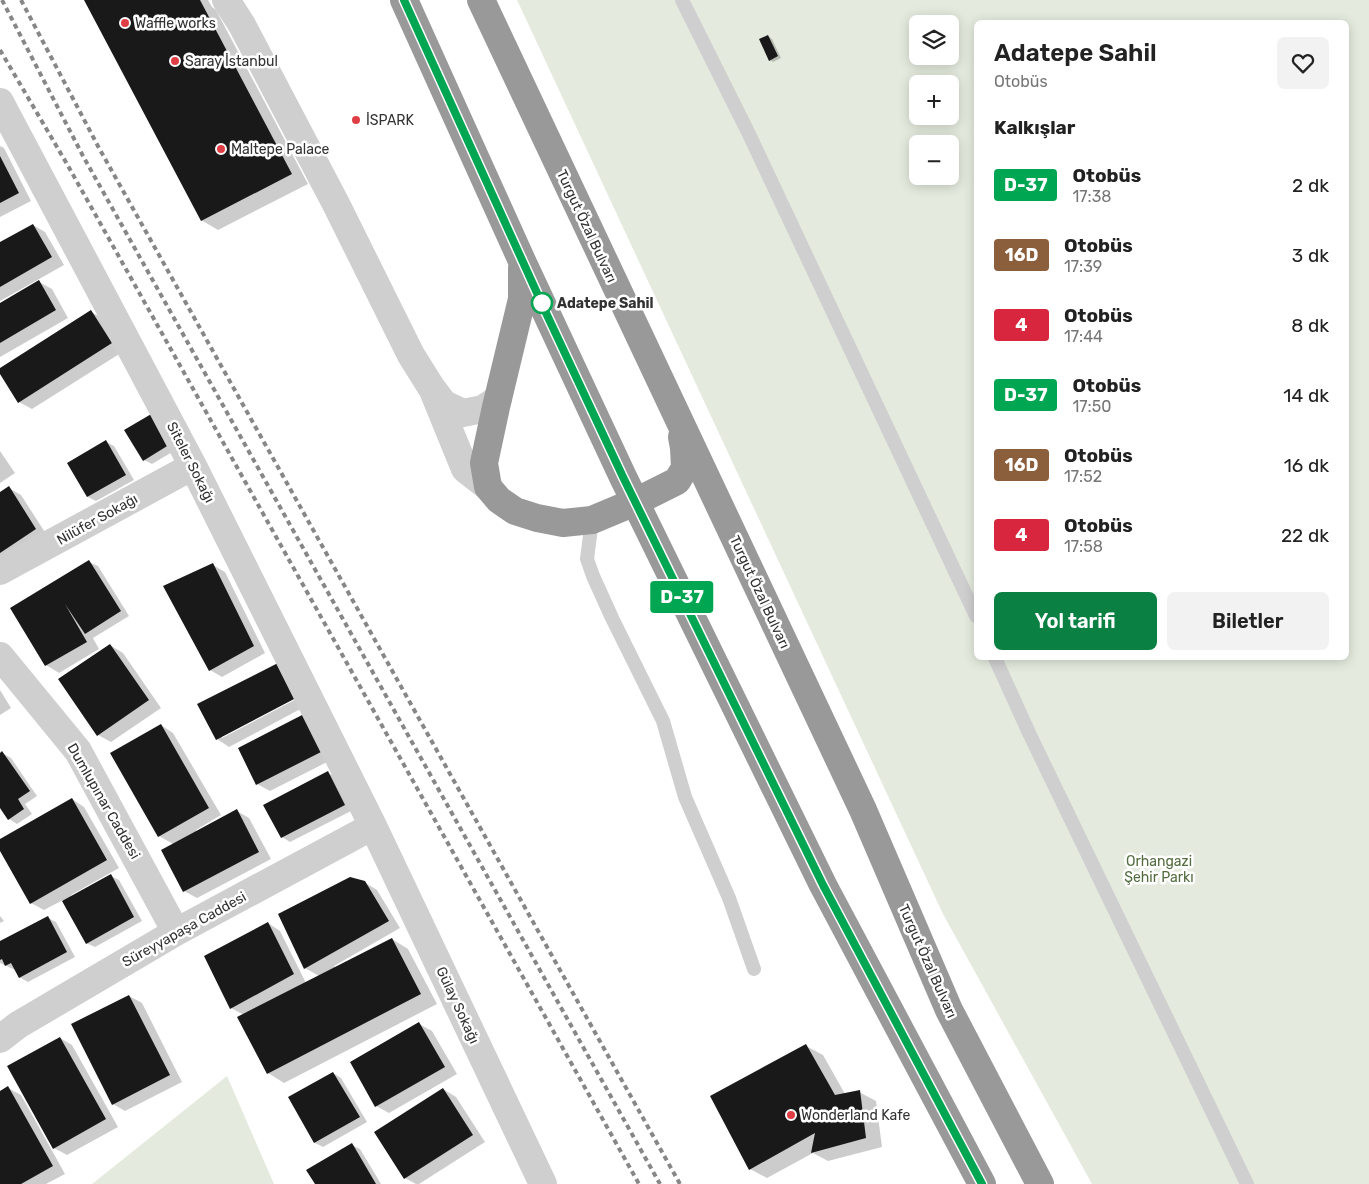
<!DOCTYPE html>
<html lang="tr">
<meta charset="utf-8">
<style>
:root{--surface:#fff;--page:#f2f2f2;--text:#222;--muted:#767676;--accent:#0b8043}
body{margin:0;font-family:Rubik,sans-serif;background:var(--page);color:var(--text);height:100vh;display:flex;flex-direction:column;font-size:19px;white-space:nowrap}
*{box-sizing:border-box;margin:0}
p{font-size:16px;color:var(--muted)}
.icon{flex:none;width:28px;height:28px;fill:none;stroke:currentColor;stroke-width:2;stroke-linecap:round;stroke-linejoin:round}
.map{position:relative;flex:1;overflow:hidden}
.drawer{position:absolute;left:974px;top:20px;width:375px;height:640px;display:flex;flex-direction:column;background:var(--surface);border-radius:8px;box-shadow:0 2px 12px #0003}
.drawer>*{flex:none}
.badge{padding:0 10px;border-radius:4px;font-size:18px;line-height:32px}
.controls{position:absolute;left:909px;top:15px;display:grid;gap:10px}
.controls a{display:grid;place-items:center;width:50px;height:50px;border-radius:8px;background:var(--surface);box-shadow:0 2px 12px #0003;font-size:25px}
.map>.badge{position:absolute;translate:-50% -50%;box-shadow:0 0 0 2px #fff}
h2{padding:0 20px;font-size:19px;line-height:45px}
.round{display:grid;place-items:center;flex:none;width:52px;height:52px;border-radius:8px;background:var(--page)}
.head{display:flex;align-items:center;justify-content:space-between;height:85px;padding:0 20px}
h1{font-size:24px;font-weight:600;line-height:38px}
.action{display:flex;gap:10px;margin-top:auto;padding:10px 20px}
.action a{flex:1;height:58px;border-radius:8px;background:var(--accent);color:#fff;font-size:20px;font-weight:600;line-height:58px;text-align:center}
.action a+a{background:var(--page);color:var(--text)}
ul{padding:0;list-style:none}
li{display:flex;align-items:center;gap:15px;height:70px;padding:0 20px}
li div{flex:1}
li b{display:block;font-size:19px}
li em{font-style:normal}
li .badge{min-width:55px;font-weight:700;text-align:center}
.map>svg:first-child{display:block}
</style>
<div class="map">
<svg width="1369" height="1184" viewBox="0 0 1369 1184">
<rect width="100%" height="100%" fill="#fff"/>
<path fill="#e4ebde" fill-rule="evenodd" d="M 517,0 L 1369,0 L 1369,1184 L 1092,1184 L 943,914 ZM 976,22 L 1346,22 L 1346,658 L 976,658 ZM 918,24 L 950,24 L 950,56 L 918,56 ZM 918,84 L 950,84 L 950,116 L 918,116 ZM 918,144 L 950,144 L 950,176 L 918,176 Z
M 227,1076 L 274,1184 L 92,1184 Z"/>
<path fill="#0003" fill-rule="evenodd" d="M 86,0 L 208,0 L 212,7 L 216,10 L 308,184 L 218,230 L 201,220 Z
M 768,36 L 772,39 L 781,58 L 773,62 L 770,60 Z
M 0,146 L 4,148 L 31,201 L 0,217 Z
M 33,225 L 45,232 L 64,265 L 0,301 L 0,243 Z
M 39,282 L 52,289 L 68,318 L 0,357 L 0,304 Z
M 91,312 L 104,319 L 124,351 L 32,409 L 19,402 L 0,372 L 0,370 Z
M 126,431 L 179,448 L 152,464 L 144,460 Z
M 106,442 L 114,446 L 134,480 L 96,501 L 88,497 L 68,463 Z
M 0,451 L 15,473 L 0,483 Z
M 9,488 L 21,495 L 48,537 L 0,568 L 0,494 Z
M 89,562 L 98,566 L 129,616 L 93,638 L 99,649 L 59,673 L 46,665 L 12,608 Z
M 213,565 L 225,572 L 265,653 L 222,677 L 210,670 Z
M 110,645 L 123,653 L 161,708 L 111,742 L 98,735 Z
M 290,671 L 308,705 L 229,747 L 217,739 ZM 301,694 L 302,696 L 222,738 L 222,736 Z
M 0,690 L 11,708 L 0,715 Z
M 304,716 L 335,758 L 270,791 L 257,784 Z
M 161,725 L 173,733 L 221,815 L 196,830 L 197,832 L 237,811 L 249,818 L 271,859 L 197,898 L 184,891 L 173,844 L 159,836 Z
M 2,753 L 11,758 L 37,796 L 25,804 L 32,814 L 17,824 L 9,819 L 0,806 L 0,755 Z
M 328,773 L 336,777 L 353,810 L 290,842 L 282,837 Z
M 72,799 L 84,807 L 119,868 L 71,895 L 72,897 L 111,876 L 119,880 L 142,921 L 95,947 L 86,943 L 63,900 L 44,910 L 31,903 L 0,849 L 0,840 Z
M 364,882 L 377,890 L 400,928 L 334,966 L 336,968 L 392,939 L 408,949 L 437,1004 L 284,1083 L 268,1073 L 244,1015 L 231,1008 L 268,923 L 280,931 L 306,983 L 319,976 L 305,968 Z
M 0,916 L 4,921 L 0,923 Z
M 48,918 L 56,922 L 75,957 L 28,982 L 19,977 L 16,970 L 15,970 L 0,963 L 0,942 Z
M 129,996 L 142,1003 L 182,1082 L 125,1111 L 113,1104 Z
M 419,1024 L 432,1031 L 457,1074 L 389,1113 L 376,1106 Z
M 60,1038 L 72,1045 L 118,1127 L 67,1155 L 54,1148 Z
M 806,1046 L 823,1055 L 845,1094 L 859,1092 L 876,1101 L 882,1147 L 828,1161 L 813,1153 L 767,1178 L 750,1169 Z
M 333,1073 L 341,1078 L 367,1122 L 323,1147 L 315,1143 L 290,1098 Z
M 8,1088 L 21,1095 L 65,1174 L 46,1184 L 0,1184 L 0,1092 Z
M 443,1089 L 456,1097 L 485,1142 L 419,1184 L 416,1184 L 405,1178 Z
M 352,1145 L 360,1149 L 381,1184 L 316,1184 Z"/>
<path fill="#191919" d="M 84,0 L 200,0 L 292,174 L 201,221 Z
M 768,35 L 778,56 L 769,61 L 759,39 Z
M 0,156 L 19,193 L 0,203 Z
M 33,224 L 52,257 L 0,287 L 0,242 Z
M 39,280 L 56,310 L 0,343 L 0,303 Z
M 91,310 L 112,343 L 18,403 L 0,374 L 0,368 Z
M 153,413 L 172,443 L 143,461 L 124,430 Z
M 106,440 L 126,475 L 87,497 L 67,463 Z
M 9,486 L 36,529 L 0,553 L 0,492 Z
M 89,560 L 121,611 L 85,634 L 65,604 L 87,642 L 45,666 L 10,608 Z
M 213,563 L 254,646 L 209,671 L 163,586 Z
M 110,644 L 149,700 L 97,736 L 58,679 Z
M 278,663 L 296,698 L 216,740 L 197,704 Z
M 304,714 L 323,751 L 256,785 L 238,748 Z
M 161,724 L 209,808 L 158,837 L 110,753 Z
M 2,751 L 30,791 L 18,799 L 24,809 L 8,820 L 0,808 L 0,753 Z
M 328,771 L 345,805 L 281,838 L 263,805 Z
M 72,798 L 107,860 L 30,904 L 0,851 L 0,839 Z
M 237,809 L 259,852 L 183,892 L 161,850 Z
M 111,874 L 134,917 L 86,944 L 62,901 Z
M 350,877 L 365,881 L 389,921 L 304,969 L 278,914 Z
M 48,916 L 67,952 L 19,978 L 11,963 L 5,966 L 2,959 L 0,960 L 0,941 Z
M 268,922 L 294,974 L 230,1009 L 204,956 Z
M 392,938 L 421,994 L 267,1074 L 237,1017 Z
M 129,995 L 170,1075 L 112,1105 L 71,1024 Z
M 419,1022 L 445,1067 L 375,1107 L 350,1062 Z
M 60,1037 L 106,1119 L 53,1149 L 7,1066 Z
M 806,1044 L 835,1095 L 860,1090 L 866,1138 L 811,1153 L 815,1133 L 749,1170 L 710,1096 Z
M 333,1072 L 360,1117 L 314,1143 L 288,1097 Z
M 8,1086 L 53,1166 L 21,1184 L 0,1184 L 0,1091 Z
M 443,1088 L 473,1135 L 404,1179 L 374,1132 Z
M 352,1143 L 376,1184 L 315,1184 L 306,1170 Z"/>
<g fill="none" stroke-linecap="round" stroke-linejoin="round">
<path stroke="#cfcfcf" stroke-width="14" d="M 682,0 L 748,132 L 976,616
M 592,520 L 587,559 L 593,576 L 612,618 L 663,721 L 685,797 L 729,898 L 754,969
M 995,658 L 1029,733 L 1247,1184"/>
<path stroke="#cfcfcf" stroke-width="28" d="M 226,0 L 242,25 L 336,204 L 411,355 L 431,387 L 444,404 L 463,413 L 483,409 L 498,399
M 0,102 L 193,466 L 373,826 L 543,1184
M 434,393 L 465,469 L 488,487
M 0,571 L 193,466
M 0,656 L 78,751 L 176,932
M 0,1039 L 18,1025 L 176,932 L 373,826"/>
<path stroke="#999" stroke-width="28" d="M 404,0 L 522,261 L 623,477 L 823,885 L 982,1184
M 481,0 L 863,810 L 949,1010 L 1040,1184
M 522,267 L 522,299 L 496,407 L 484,463 L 488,487 L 499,500 L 515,511 L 537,518 L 563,523 L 592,520 L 635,502 L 677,481 L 685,468 L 684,448 L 682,437"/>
<path stroke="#878787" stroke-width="4" stroke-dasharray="5 4" stroke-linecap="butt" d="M 2,0 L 83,156 L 660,1184
M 21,0 L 99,148 L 680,1184
M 0,50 L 67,164 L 639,1184"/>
</g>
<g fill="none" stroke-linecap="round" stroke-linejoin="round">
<defs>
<path id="line" d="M 404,0 L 547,315 L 623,477 L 646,524 L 823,885 L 982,1184"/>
</defs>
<use href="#line" stroke="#fff" stroke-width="11"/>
<use href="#line" stroke="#00a651" stroke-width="8"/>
</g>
<g fill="#df3e45" stroke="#fff" stroke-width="2">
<circle cx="125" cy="23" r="5"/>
<circle cx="175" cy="61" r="5"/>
<circle cx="356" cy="120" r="5"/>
<circle cx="221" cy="149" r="5"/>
<circle cx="791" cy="1115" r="5"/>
</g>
<circle fill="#fff" stroke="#00a651" stroke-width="2.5" cx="542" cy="303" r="10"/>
<g text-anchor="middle" stroke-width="5" stroke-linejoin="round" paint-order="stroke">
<g font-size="14" fill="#323232" stroke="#fff" text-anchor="start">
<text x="135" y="28">Waffle works</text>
<text x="185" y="66">Saray İstanbul</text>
<text x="366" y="125">İSPARK</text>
<text x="231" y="154">Maltepe Palace</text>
<text x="801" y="1120">Wonderland Kafe</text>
</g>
<g font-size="14" fill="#323232" stroke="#fff">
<text transform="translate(587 226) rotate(65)" y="5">Turgut Özal Bulvarı</text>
<text transform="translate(191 462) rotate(63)" y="5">Siteler Sokağı</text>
<text transform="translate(97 519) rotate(-29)" y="5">Nilüfer Sokağı</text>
<text transform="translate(760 592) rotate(65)" y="5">Turgut Özal Bulvarı</text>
<text transform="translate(104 801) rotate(60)" y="5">Dumlupınar Caddesi</text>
<text transform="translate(184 929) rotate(-29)" y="5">Süreyyapaşa Caddesi</text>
<text transform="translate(928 961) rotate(66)" y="5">Turgut Özal Bulvarı</text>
<text transform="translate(458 1005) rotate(65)" y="5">Gülay Sokağı</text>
</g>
<g font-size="14" font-weight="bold" fill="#323232" stroke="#fff" text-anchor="start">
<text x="557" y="308">Adatepe Sahil</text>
</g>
<g font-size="14" fill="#546d40" stroke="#fff">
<text x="1159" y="866">Orhangazi<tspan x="1159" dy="16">Şehir Parkı</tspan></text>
</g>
</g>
</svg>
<div class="controls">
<a><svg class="icon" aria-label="layers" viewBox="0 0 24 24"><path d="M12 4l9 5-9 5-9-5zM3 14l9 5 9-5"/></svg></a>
<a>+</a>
<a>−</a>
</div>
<b class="badge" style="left:682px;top:597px;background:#00a651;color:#fff">D-37</b>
<section class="drawer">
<div class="head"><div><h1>Adatepe Sahil</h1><p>Otobüs</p></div><a class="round"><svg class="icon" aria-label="heart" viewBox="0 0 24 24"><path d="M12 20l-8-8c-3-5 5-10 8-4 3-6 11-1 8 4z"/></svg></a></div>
<h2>Kalkışlar</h2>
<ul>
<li><span class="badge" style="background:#00a651;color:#fff">D-37</span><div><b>Otobüs</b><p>17:38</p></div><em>2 dk</em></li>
<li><span class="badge" style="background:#8b5e3c;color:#fff">16D</span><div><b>Otobüs</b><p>17:39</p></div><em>3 dk</em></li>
<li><span class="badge" style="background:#d7263d;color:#fff">4</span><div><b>Otobüs</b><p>17:44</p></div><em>8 dk</em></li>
<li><span class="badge" style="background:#00a651;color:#fff">D-37</span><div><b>Otobüs</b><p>17:50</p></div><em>14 dk</em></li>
<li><span class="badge" style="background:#8b5e3c;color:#fff">16D</span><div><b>Otobüs</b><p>17:52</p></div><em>16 dk</em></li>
<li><span class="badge" style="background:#d7263d;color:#fff">4</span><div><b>Otobüs</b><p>17:58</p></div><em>22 dk</em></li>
</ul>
<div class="action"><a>Yol tarifi</a><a>Biletler</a></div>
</section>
</div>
